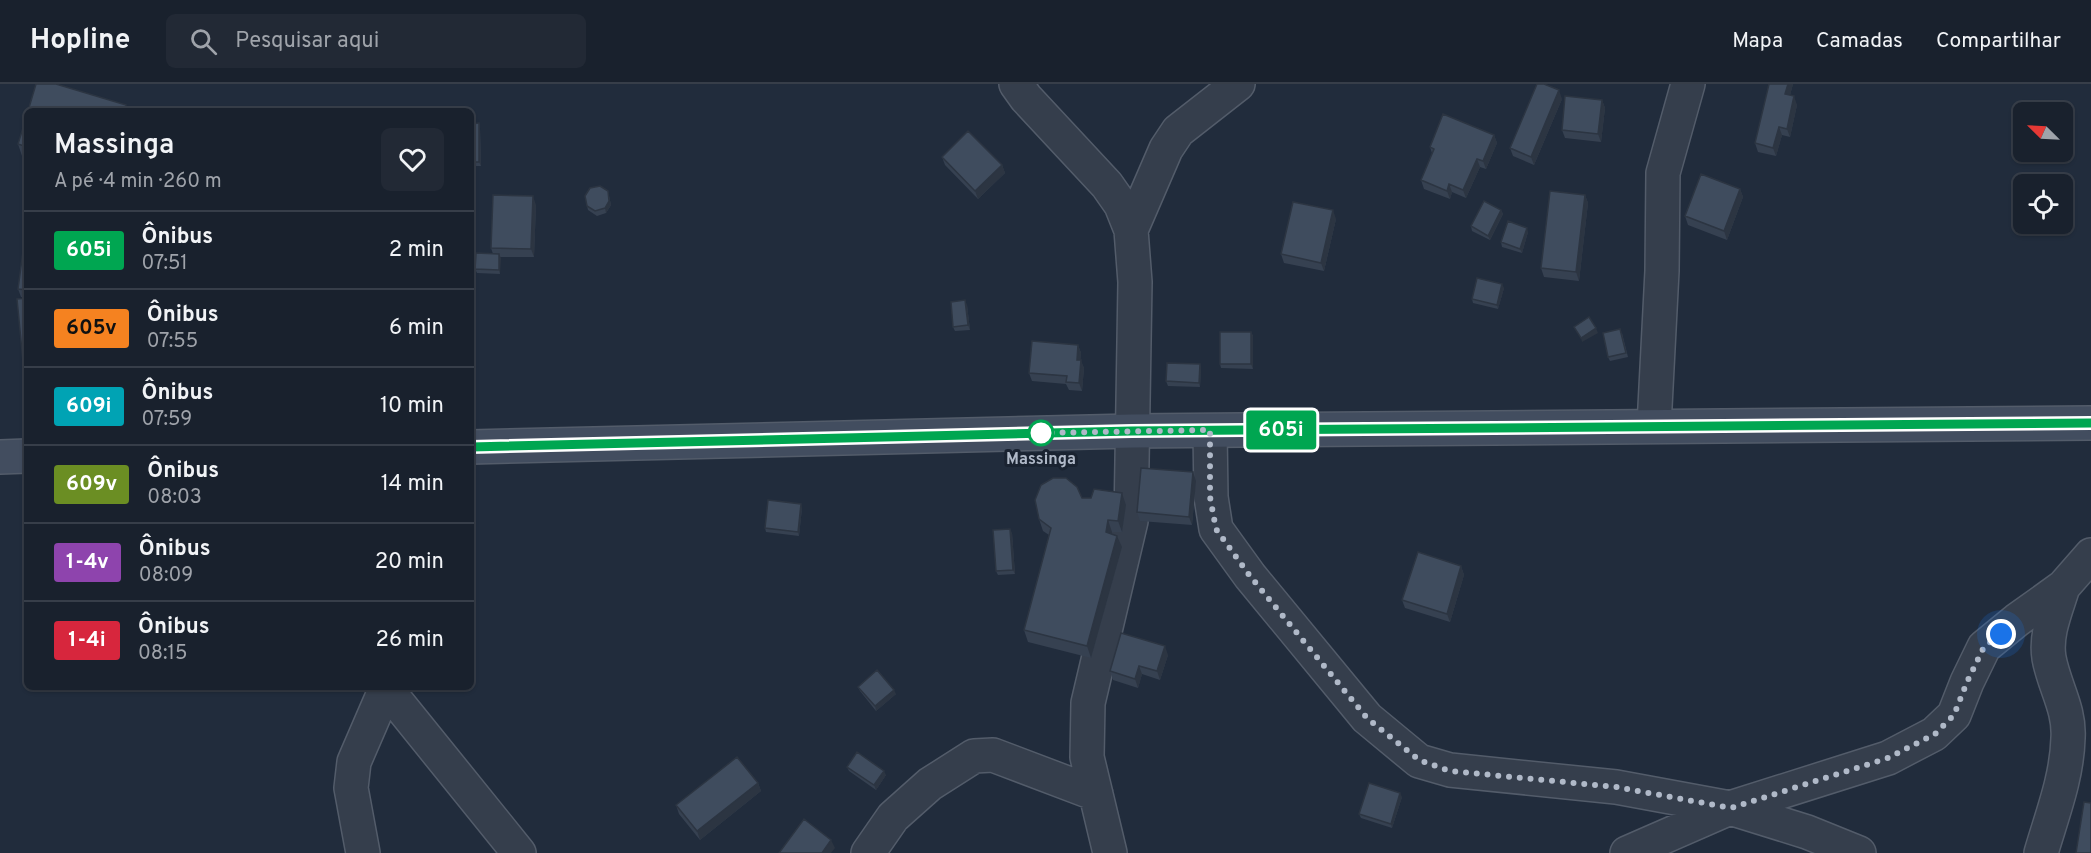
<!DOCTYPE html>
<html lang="pt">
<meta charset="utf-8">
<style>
:root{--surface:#19212d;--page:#222935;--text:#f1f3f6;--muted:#9fa3aa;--line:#373e49}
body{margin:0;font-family:Overpass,sans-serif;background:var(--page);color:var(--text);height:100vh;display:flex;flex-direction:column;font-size:22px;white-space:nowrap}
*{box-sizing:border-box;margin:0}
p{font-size:20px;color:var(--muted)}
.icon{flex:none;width:33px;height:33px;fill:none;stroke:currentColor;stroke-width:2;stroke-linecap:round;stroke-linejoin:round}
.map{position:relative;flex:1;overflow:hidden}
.sheet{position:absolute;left:24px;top:24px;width:450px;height:582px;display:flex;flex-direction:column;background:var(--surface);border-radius:9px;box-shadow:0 2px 4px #0004,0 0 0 2px var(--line)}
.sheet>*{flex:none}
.badge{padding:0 12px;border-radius:4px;font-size:21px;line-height:39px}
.needle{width:39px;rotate:294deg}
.buttons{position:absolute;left:2013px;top:18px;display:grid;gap:12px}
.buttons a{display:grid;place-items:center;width:60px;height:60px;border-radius:9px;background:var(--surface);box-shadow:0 2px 4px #0004,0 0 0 2px var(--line);font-size:30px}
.you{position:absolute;width:30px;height:30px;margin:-15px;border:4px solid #fff;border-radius:50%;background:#1a73e8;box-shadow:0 0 0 9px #1a73e833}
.map>.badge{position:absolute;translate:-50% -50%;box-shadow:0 0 0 3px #fff}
.round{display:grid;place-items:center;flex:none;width:63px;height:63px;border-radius:9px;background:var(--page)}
.headline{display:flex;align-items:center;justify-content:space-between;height:102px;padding:0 30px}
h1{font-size:28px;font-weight:600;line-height:45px}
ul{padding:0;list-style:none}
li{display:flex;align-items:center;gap:18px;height:78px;padding:0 30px;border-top:2px solid var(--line)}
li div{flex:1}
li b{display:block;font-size:22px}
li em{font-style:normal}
li .badge{min-width:66px;font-weight:700;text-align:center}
header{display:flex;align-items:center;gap:36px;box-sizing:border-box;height:84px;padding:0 30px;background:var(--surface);border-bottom:2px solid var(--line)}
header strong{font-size:28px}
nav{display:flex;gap:33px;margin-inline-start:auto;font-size:21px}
.search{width:420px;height:54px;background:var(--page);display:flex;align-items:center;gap:15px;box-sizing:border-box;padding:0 21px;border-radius:9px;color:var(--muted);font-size:22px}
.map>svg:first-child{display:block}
</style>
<header>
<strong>Hopline</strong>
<div class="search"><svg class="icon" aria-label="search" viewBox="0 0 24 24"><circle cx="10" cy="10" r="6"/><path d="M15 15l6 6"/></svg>Pesquisar aqui</div>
<nav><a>Mapa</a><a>Camadas</a><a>Compartilhar</a></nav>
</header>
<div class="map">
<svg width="2091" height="769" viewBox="0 0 2091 769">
<rect width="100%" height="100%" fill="#212c3c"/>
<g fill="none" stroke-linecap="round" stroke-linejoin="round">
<defs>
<path id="street" d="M 1016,0 L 1026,14 L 1107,101 L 1121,121 L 1131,146 L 1135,198 L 1131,437 L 1088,619 L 1087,673 L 1110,769
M 1131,146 L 1166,65 L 1178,47 L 1238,0
M 1654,342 L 1662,187 L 1663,89 L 1688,0
M 1210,347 L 1211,413 L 1216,445 L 1250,492 L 1367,634 L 1419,677 L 1450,686 L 1616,703 L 1730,724 L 1807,748 L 1859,769
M 385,603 L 519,769
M 363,769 L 351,704 L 354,678 L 386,604
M 868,769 L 893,733 L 930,700 L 974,672 L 993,671 L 1096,710
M 1627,769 L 1730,724 L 1888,674 L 1934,650 L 1954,631 L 1967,598 L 1984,563 L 2017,536 L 2063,503 L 2091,471
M 2041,769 C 2052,731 2067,694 2068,654 C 2070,625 2054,602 2049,574 C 2045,550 2056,526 2063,503"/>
<path id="secondary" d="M 471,363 L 1132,347 L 2091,339
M 0,373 L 27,372"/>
</defs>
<use href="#street" stroke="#535c6a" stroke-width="36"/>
<use href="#secondary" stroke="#535c6a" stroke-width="36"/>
<use href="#street" stroke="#353e4c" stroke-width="33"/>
<use href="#secondary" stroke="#424d5f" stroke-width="33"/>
</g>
<path fill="#364151" d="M 1769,0 L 1793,0 L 1790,11 L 1797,21 L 1790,53 L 1782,51 L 1776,72 L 1758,68 L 1755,59 Z
M 1562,15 L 1534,81 L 1513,72 L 1510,64 Z
M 1602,16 L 1605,24 L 1601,58 L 1565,54 L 1562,46 Z
M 27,31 L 27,74 L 22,72 L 18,60 Z
M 479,39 L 480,44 L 481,82 L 471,82 L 471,40 Z
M 1494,51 L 1497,59 L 1486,85 L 1480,83 L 1466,114 L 1452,108 L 1450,115 L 1424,105 L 1421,96 L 1432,69 L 1430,63 Z
M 942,73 L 1002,81 L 1005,89 L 978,115 L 945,81 Z
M 1740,105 L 1743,113 L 1727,156 L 1688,141 L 1685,132 Z
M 1585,111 L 1588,119 L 1579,197 L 1544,193 L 1541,184 Z
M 609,112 L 611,121 L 606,129 L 597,132 L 588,126 L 587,122 Z
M 536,121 L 534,173 L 500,173 L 500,190 L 477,189 L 475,185 L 493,170 L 491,164 Z
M 1501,126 L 1503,130 L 1490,156 L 1472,147 L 1471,142 Z
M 1336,135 L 1324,187 L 1284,179 L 1281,170 Z
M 27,137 L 27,304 L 25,299 L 26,214 L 21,213 L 18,205 Z
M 1528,148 L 1522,169 L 1502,163 L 1501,158 Z
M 1504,204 L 1498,225 L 1473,219 L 1472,215 Z
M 967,221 L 970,246 L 955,247 L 953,243 Z
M 1251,248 L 1253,252 L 1253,285 L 1221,284 L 1220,280 Z
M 1622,249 L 1628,273 L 1610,277 L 1608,273 Z
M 1078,261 L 1081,269 L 1080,276 L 1084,284 L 1082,307 L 1069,306 L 1066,300 L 1032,297 L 1029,289 Z
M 1200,280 L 1201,284 L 1200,303 L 1168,302 L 1166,297 Z
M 1193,388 L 1196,397 L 1192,441 L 1140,437 L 1137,428 Z
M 1122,409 L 1126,421 L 1122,448 L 1112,448 L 1112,450 L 1122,463 L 1091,574 L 1028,558 L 1024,546 L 1049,451 L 1043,447 L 1039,435 L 1082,414 L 1091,414 Z
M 802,424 L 799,452 L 766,448 L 765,444 Z
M 1012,449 L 1015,490 L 998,491 L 996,487 Z
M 1461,482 L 1464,491 L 1450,538 L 1405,524 L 1402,516 Z
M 1168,571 L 1160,596 L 1142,590 L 1138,604 L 1113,596 L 1110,587 Z
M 858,603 L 896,610 L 876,627 L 860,607 Z
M 847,683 L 886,691 L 876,706 L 849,687 Z
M 758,699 L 761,707 L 700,756 L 679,730 L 676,721 Z
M 1402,713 L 1392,744 L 1361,734 L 1359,730 Z"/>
<path fill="#2c3542" d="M 1788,0 L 1793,0 L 1788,19 L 1785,10 Z
M 1559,6 L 1562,15 L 1534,81 L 1531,73 Z
M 1794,12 L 1797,21 L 1790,53 L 1787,45 Z
M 1602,16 L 1605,24 L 1601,58 L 1598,50 Z
M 479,39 L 480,44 L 481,82 L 479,78 Z
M 1779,43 L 1782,51 L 1776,72 L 1773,64 Z
M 1494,51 L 1497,59 L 1486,85 L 1483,77 Z
M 1477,75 L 1480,83 L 1466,114 L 1463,106 Z
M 1002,81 L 1005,89 L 978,115 L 975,107 Z
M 1449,100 L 1452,108 L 1450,115 L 1447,107 Z
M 1740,105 L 1743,113 L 1727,156 L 1724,147 Z
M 608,107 L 611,121 L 606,129 L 605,124 Z
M 1585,111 L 1588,119 L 1579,197 L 1576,188 Z
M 533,112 L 536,121 L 534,173 L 531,165 Z
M 1333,126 L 1336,135 L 1324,187 L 1321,179 Z
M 1501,126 L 1503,130 L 1490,156 L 1488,152 Z
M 1527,144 L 1528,148 L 1522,169 L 1520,165 Z
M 499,170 L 501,174 L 500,190 L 499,186 Z
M 1502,200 L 1504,204 L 1498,225 L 1497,221 Z
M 965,216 L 967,221 L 970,246 L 968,241 Z
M 1596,244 L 1598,249 L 1582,258 L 1581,254 Z
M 1251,248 L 1253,252 L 1253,285 L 1251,280 Z
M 1078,261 L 1081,269 L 1080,284 L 1077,276 Z
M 1081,276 L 1084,284 L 1082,307 L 1079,299 Z
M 1200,280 L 1201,284 L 1200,303 L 1199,299 Z
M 1193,388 L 1196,397 L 1192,441 L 1189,433 Z
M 1122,409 L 1126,421 L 1122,448 L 1118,437 Z
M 801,420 L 802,424 L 799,452 L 798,448 Z
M 1108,436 L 1112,448 L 1110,460 L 1106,448 Z
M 1010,445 L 1012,449 L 1015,490 L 1013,486 Z
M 1117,452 L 1122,463 L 1091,574 L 1087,562 Z
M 1461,482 L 1464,491 L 1450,538 L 1447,530 Z
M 1165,562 L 1168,571 L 1160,596 L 1157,587 Z
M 1139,582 L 1142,590 L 1138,604 L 1135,595 Z
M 894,606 L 896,610 L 876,627 L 875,622 Z
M 884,687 L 886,691 L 876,706 L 874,701 Z
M 758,699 L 761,707 L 700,756 L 697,747 Z
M 1400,709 L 1402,713 L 1392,744 L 1391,740 Z
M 831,756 L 835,764 L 831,769 L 822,769 Z"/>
<path fill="#3f4c5e" stroke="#2c3542" stroke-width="1.5" d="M 36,0 L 56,0 L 126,21 L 125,27 L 28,27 Z
M 1537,0 L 1544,0 L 1559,6 L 1531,73 L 1510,64 Z
M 1769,0 L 1788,0 L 1785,10 L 1794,12 L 1787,45 L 1779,43 L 1773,64 L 1755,59 Z
M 1565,12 L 1602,16 L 1598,50 L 1562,46 Z
M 1443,30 L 1494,51 L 1483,77 L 1477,75 L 1463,106 L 1449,100 L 1447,107 L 1421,96 L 1434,65 L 1430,63 Z
M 27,31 L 27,63 L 18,60 Z
M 479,39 L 479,78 L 471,78 L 471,40 Z
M 968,47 L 1002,81 L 975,107 L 942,73 Z
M 1701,90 L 1740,105 L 1724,147 L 1685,132 Z
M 600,102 L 608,107 L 609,117 L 605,124 L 595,127 L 587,122 L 585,112 L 590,104 Z
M 1550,107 L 1585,111 L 1576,188 L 1541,184 Z
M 493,111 L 533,112 L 531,165 L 491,164 Z
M 1484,117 L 1501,126 L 1488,152 L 1471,142 Z
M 1293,118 L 1333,126 L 1321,179 L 1281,170 Z
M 27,137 L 27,206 L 18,205 Z
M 1508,137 L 1527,144 L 1520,165 L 1501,158 Z
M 476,169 L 499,170 L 499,186 L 475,185 Z
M 1477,194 L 1502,200 L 1497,221 L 1472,215 Z
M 27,214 L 27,299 L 25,299 L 17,215 Z
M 965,216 L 968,241 L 953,243 L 951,218 Z
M 1589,233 L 1596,244 L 1581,254 L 1574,243 Z
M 1620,245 L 1626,269 L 1608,273 L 1603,249 Z
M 1220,248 L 1251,248 L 1251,280 L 1220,280 Z
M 1032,257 L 1078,261 L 1077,276 L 1081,276 L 1079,299 L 1066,298 L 1067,292 L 1029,289 Z
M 1167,279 L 1200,280 L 1199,299 L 1166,297 Z
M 1141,384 L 1193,388 L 1189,433 L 1137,428 Z
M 1053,394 L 1066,394 L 1077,403 L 1082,414 L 1091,414 L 1094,405 L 1122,409 L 1118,437 L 1108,436 L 1106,448 L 1117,452 L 1087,562 L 1024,546 L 1051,444 L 1039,435 L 1035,416 L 1041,401 Z
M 768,416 L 801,420 L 798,448 L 765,444 Z
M 1010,445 L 1013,486 L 996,487 L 993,446 Z
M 1418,468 L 1461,482 L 1447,530 L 1402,516 Z
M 1121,549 L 1165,562 L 1157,587 L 1139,582 L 1135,595 L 1110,587 Z
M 877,586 L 894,606 L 875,622 L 858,603 Z
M 857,668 L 884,687 L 874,701 L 847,683 Z
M 737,673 L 758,699 L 697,747 L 676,721 Z
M 1369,699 L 1400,709 L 1391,740 L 1359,730 Z
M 2084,718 L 2091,719 L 2091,769 L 2076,769 Z
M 804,735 L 831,756 L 822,769 L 779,769 Z"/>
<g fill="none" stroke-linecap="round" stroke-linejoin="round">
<defs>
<path id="line" d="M 471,363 L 1132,347 L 2091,339"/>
</defs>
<use href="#line" stroke="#fff" stroke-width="14"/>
<use href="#line" stroke="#00a651" stroke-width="9"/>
<path stroke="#b0b9c8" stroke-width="6" stroke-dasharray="0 10.8" d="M 1041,349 L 1210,346 L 1210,413 L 1216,445 L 1250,492 L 1367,634 L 1419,676 L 1450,687 L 1616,703 L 1731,724 L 1888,674 L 1935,650 L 1954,631 L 1967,598 L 1984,563 L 2001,550"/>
</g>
<circle fill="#fff" stroke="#00a651" stroke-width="3" cx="1041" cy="349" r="12"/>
<g text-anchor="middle" stroke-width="6" stroke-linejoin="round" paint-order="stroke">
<g font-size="16" font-weight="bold" fill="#b0b9c8" stroke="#1a2331">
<text x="1041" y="380">Massinga</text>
</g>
</g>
</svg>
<div class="buttons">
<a><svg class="needle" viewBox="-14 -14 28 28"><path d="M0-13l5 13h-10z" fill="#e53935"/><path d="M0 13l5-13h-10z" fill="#9fa3aa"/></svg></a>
<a><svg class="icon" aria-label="locate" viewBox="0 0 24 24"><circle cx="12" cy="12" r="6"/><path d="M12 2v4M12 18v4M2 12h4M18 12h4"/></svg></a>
</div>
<div class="you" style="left:2001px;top:550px"></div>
<b class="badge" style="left:1281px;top:346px;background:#00a651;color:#fff">605i</b>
<section class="sheet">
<div class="headline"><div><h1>Massinga</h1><p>A pé · 4 min · 260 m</p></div><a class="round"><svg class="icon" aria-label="heart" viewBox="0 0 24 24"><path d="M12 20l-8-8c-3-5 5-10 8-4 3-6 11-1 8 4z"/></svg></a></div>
<ul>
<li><span class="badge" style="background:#00a651;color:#fff">605i</span><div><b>Ônibus</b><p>07:51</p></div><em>2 min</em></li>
<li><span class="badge" style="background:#f58220;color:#111">605v</span><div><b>Ônibus</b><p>07:55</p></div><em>6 min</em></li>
<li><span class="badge" style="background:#00a3b4;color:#fff">609i</span><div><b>Ônibus</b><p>07:59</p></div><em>10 min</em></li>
<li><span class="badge" style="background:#6b8e23;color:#fff">609v</span><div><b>Ônibus</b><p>08:03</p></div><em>14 min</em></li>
<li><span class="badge" style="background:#8e44ad;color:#fff">1-4v</span><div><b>Ônibus</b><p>08:09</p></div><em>20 min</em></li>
<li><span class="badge" style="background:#d7263d;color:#fff">1-4i</span><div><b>Ônibus</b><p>08:15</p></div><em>26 min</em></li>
</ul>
</section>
</div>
